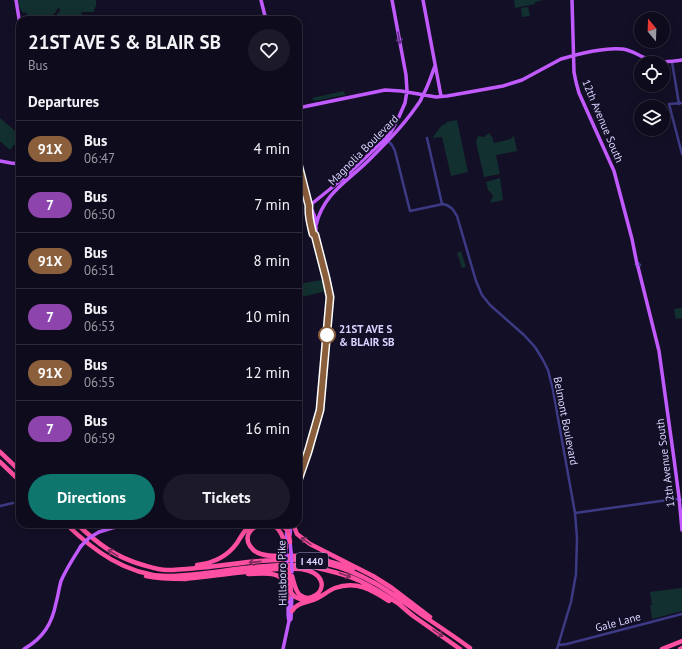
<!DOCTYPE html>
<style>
:root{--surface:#0e0b1c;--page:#1c1929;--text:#f1f3f6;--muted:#9b9ba3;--line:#2e2b3b;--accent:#0f766e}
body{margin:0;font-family:"PT Sans",sans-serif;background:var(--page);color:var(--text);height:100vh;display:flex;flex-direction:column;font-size:15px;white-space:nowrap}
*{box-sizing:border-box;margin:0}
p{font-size:13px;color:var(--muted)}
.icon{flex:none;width:22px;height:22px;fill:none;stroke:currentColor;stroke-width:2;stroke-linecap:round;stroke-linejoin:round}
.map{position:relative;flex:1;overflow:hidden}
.details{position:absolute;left:16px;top:16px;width:286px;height:512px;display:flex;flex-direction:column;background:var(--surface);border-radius:12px;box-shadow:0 2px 10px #0003,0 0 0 1px var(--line)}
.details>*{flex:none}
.badge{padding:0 8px;border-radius:13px;font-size:14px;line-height:26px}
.needle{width:26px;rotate:341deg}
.tools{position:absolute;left:634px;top:12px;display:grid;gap:8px}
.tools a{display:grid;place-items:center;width:36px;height:36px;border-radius:50%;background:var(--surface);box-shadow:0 2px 10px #0003,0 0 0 1px var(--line);font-size:20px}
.map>.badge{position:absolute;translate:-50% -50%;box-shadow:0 0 0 2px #fff}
h2{padding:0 12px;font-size:15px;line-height:36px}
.round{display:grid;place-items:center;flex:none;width:42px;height:42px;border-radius:21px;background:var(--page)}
.summary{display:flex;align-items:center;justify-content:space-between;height:68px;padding:0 12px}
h1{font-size:19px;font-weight:700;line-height:30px}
.cta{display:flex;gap:8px;margin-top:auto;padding:8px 12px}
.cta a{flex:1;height:46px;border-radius:24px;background:var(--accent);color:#fff;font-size:16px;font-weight:700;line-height:46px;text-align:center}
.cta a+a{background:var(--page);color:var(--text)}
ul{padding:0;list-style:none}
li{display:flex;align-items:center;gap:12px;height:56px;padding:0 12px;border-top:1px solid var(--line)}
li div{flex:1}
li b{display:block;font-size:15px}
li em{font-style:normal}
li .badge{min-width:44px;font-weight:700;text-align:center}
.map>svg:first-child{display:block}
</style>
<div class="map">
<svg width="682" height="649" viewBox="0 0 682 649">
<rect width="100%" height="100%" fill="#130f26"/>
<path fill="#12302f" d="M 18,0 L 61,0 L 62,1 L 62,0 L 96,0 L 96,7 L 95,7 L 94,12 L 81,12 L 82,15 L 61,19 L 57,15 L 57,13 L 59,13 L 60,9 L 58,8 L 55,13 L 52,16 L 53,18 L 51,18 L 50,17 L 45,18 L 45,19 C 37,20 31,20 25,12 L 23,13 L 19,6 Z
M 514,0 L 544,0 L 535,2 L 535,4 L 515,8 Z
M 528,7 L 530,16 L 522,17 L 521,8 Z
M 344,91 L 345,95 L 314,101 L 312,98 Z
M 0,118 L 20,135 L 20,138 L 10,150 L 0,141 Z
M 457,120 L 468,172 L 451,176 L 442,137 L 433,138 L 433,137 L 442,125 L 446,124 L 446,122 Z
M 489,133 L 492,137 L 494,143 L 511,139 L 512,137 L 514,136 L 517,151 L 496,155 L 500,174 L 484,177 L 476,142 L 478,136 L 484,137 Z
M 500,178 L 503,200 L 490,203 L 492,198 L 493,197 L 492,194 L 488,190 L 486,182 Z
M 461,251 L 466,267 L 462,268 L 457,253 Z
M 322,280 L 326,291 L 298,298 L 298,284 Z
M 682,308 L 682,318 L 676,319 L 674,309 Z
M 682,588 L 682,611 L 652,619 L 650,605 L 652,605 L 650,592 Z"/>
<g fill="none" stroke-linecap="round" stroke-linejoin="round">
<path stroke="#3d3a85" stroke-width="2.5" d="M 672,62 L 679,104
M 682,103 L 669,104 L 682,154
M 427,138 L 442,204
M 387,140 L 392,145 L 395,151 L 410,211 L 443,204 C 450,205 454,210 457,216 L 476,281 L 482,295 L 490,305 L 524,335 L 535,347 L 543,360 L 548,370 L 553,390 L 575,513 L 577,538 L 576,574 L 571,602 L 557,649
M 638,263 L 640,265 L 638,267 L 636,265 Z
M 0,506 L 13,503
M 575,513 L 675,499 L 682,500
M 559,645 L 567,644 L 682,614"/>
<path stroke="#c25bff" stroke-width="3.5" d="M 16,0 L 20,25
M 261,0 L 266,20
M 423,0 L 441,96
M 572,0 L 574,72 L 576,82 L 579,93 L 614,171 L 632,239 L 637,264
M 298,108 L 385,90 L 401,91 L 436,97 L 447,96 L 464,93 L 503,86 L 522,80 L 561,59 C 578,54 604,47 622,49 C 632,50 639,56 648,59 C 660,63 670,62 682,60
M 0,161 L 11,163 L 20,164
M 298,163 L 309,206 C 316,214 316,224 316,233 L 315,235
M 309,206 L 345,177 L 383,141 L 391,132 L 398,119 L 405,103 L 407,91 L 406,75 L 392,0
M 316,225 C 324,193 347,182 369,160 C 386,143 402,127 416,107 C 418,104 421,101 422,97 C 428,87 431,76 435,66
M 638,267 L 659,351 L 674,459 L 679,497 L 682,530
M 298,481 L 308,453 L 320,410 L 330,297 L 326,278 L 315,235 L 313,234 C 311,225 307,216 309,206
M 99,532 L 112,528 L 131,524
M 290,535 L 291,524
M 290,541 L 291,552
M 286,552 L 286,547 L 287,524
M 287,575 L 288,591
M 288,597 C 289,604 287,615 289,621
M 24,649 C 43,638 52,624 56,603 C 58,596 59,588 61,581 C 66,569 74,557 81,546
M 283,649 L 289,621 L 291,619 L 292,594"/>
<path stroke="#ff4fa3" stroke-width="4.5" d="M 0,452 L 20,471
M 0,462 L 20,481
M 66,524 C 93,550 126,575 166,576 C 192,576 219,571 244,568 C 267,566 291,563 314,567 C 329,571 346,574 360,581 C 374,588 387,596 399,604 C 405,609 410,614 416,618 C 430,628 446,639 460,649
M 77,524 C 98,544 115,557 143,565 C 150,567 159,570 167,570 C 181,570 195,568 209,567 C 247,562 286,556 324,563 C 364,572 393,594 425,617 C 440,627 455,637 470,648
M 265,524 C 258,525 252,527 249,533 C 244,542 253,552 261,554 C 273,558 286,555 298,556 C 317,558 335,562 353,569
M 269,524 C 280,526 283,537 286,547
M 277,524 C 289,529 288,530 290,542
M 293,524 L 297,534 L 310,544 L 373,576 L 392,588 L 430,617
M 197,565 C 214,563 227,557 237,543 C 242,535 245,529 253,524
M 248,574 C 257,574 275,571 282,579 C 285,584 287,592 288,598
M 289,574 L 291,592 C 293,597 299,599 304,600
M 146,576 C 159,579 173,579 186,579
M 184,579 C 205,577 225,574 245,572 C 263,570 282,567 301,569 C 308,570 318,573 321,581 C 325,592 310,603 300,595 C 295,591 294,582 292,576
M 292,611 C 297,603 305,603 313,600 C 321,598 327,591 335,588 C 356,580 372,590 389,601
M 662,649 L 682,641
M 680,649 L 682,648"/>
<path stroke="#c25bff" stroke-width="3.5" d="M 81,546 L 89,538 L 99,532
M 286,552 L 287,567
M 291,552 L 292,572"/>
<path stroke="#ff4fa3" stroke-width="4.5" d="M 287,565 L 289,572"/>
</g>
<defs><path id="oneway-shaft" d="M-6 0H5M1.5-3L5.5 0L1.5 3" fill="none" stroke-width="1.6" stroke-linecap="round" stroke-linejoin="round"/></defs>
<use stroke="#623188" href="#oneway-shaft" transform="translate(399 38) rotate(80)"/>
<g stroke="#7d2c5e">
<use href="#oneway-shaft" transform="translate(306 541) rotate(-144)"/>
<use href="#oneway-shaft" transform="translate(113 553) rotate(-149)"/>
<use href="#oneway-shaft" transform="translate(255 562) rotate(174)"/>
<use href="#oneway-shaft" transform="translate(345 575) rotate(20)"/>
<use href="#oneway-shaft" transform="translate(438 633) rotate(35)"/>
</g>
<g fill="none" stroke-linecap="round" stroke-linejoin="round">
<defs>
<path id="line" d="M 298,163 L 309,206 C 308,216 311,225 313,234 L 315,235 L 326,278 L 330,297 L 320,410 L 308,452 L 298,481"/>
</defs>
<use href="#line" stroke="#fff" stroke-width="9"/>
<use href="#line" stroke="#8b5e3c" stroke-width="6"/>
</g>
<circle fill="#fff" stroke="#8b5e3c" stroke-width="2" cx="327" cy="335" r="8"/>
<g text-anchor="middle" stroke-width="4" stroke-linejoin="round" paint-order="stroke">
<rect fill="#130f26" stroke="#9e99be" stroke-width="1" x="296" y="553" width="32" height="16" rx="3"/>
<g font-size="10" font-weight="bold" fill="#d9d4ff">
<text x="312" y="565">I 440</text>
</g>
<g font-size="11" fill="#d9d4ff" stroke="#130f26">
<text transform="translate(603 121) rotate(67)" y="4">12th Avenue South</text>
<text transform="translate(363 150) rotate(-45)" y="4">Magnolia Boulevard</text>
<text transform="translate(566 421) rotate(79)" y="4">Belmont Boulevard</text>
<text transform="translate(665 463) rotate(-97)" y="4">12th Avenue South</text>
<text transform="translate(282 573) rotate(-91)" y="4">Hillsboro Pike</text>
<text transform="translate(618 622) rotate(-15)" y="4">Gale Lane</text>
</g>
<g font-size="11" font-weight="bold" fill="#d9d4ff" stroke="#130f26" text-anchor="start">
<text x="339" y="333">21ST AVE S<tspan x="339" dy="13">&amp; BLAIR SB</tspan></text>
</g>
</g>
</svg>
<div class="tools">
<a><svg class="needle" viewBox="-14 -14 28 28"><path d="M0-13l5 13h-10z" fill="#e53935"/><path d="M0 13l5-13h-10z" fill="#9b9ba3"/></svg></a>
<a><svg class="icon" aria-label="locate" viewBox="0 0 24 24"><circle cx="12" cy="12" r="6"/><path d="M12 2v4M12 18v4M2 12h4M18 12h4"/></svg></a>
<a><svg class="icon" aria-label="layers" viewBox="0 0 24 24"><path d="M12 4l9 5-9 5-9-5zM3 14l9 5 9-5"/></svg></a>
</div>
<section class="details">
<div class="summary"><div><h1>21ST AVE S &amp; BLAIR SB</h1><p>Bus</p></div><a class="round"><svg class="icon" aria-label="heart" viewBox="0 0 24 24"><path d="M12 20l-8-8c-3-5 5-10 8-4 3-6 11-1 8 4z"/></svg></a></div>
<h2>Departures</h2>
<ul>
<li><span class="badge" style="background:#8b5e3c;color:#fff">91X</span><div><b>Bus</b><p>06:47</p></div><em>4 min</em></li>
<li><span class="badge" style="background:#8e44ad;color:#fff">7</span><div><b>Bus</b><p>06:50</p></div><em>7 min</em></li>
<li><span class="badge" style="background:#8b5e3c;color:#fff">91X</span><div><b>Bus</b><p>06:51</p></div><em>8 min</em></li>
<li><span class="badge" style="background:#8e44ad;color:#fff">7</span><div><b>Bus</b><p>06:53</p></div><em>10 min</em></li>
<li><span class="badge" style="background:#8b5e3c;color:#fff">91X</span><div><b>Bus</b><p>06:55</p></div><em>12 min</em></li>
<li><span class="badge" style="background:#8e44ad;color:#fff">7</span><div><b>Bus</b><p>06:59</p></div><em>16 min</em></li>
</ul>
<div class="cta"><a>Directions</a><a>Tickets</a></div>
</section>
</div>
